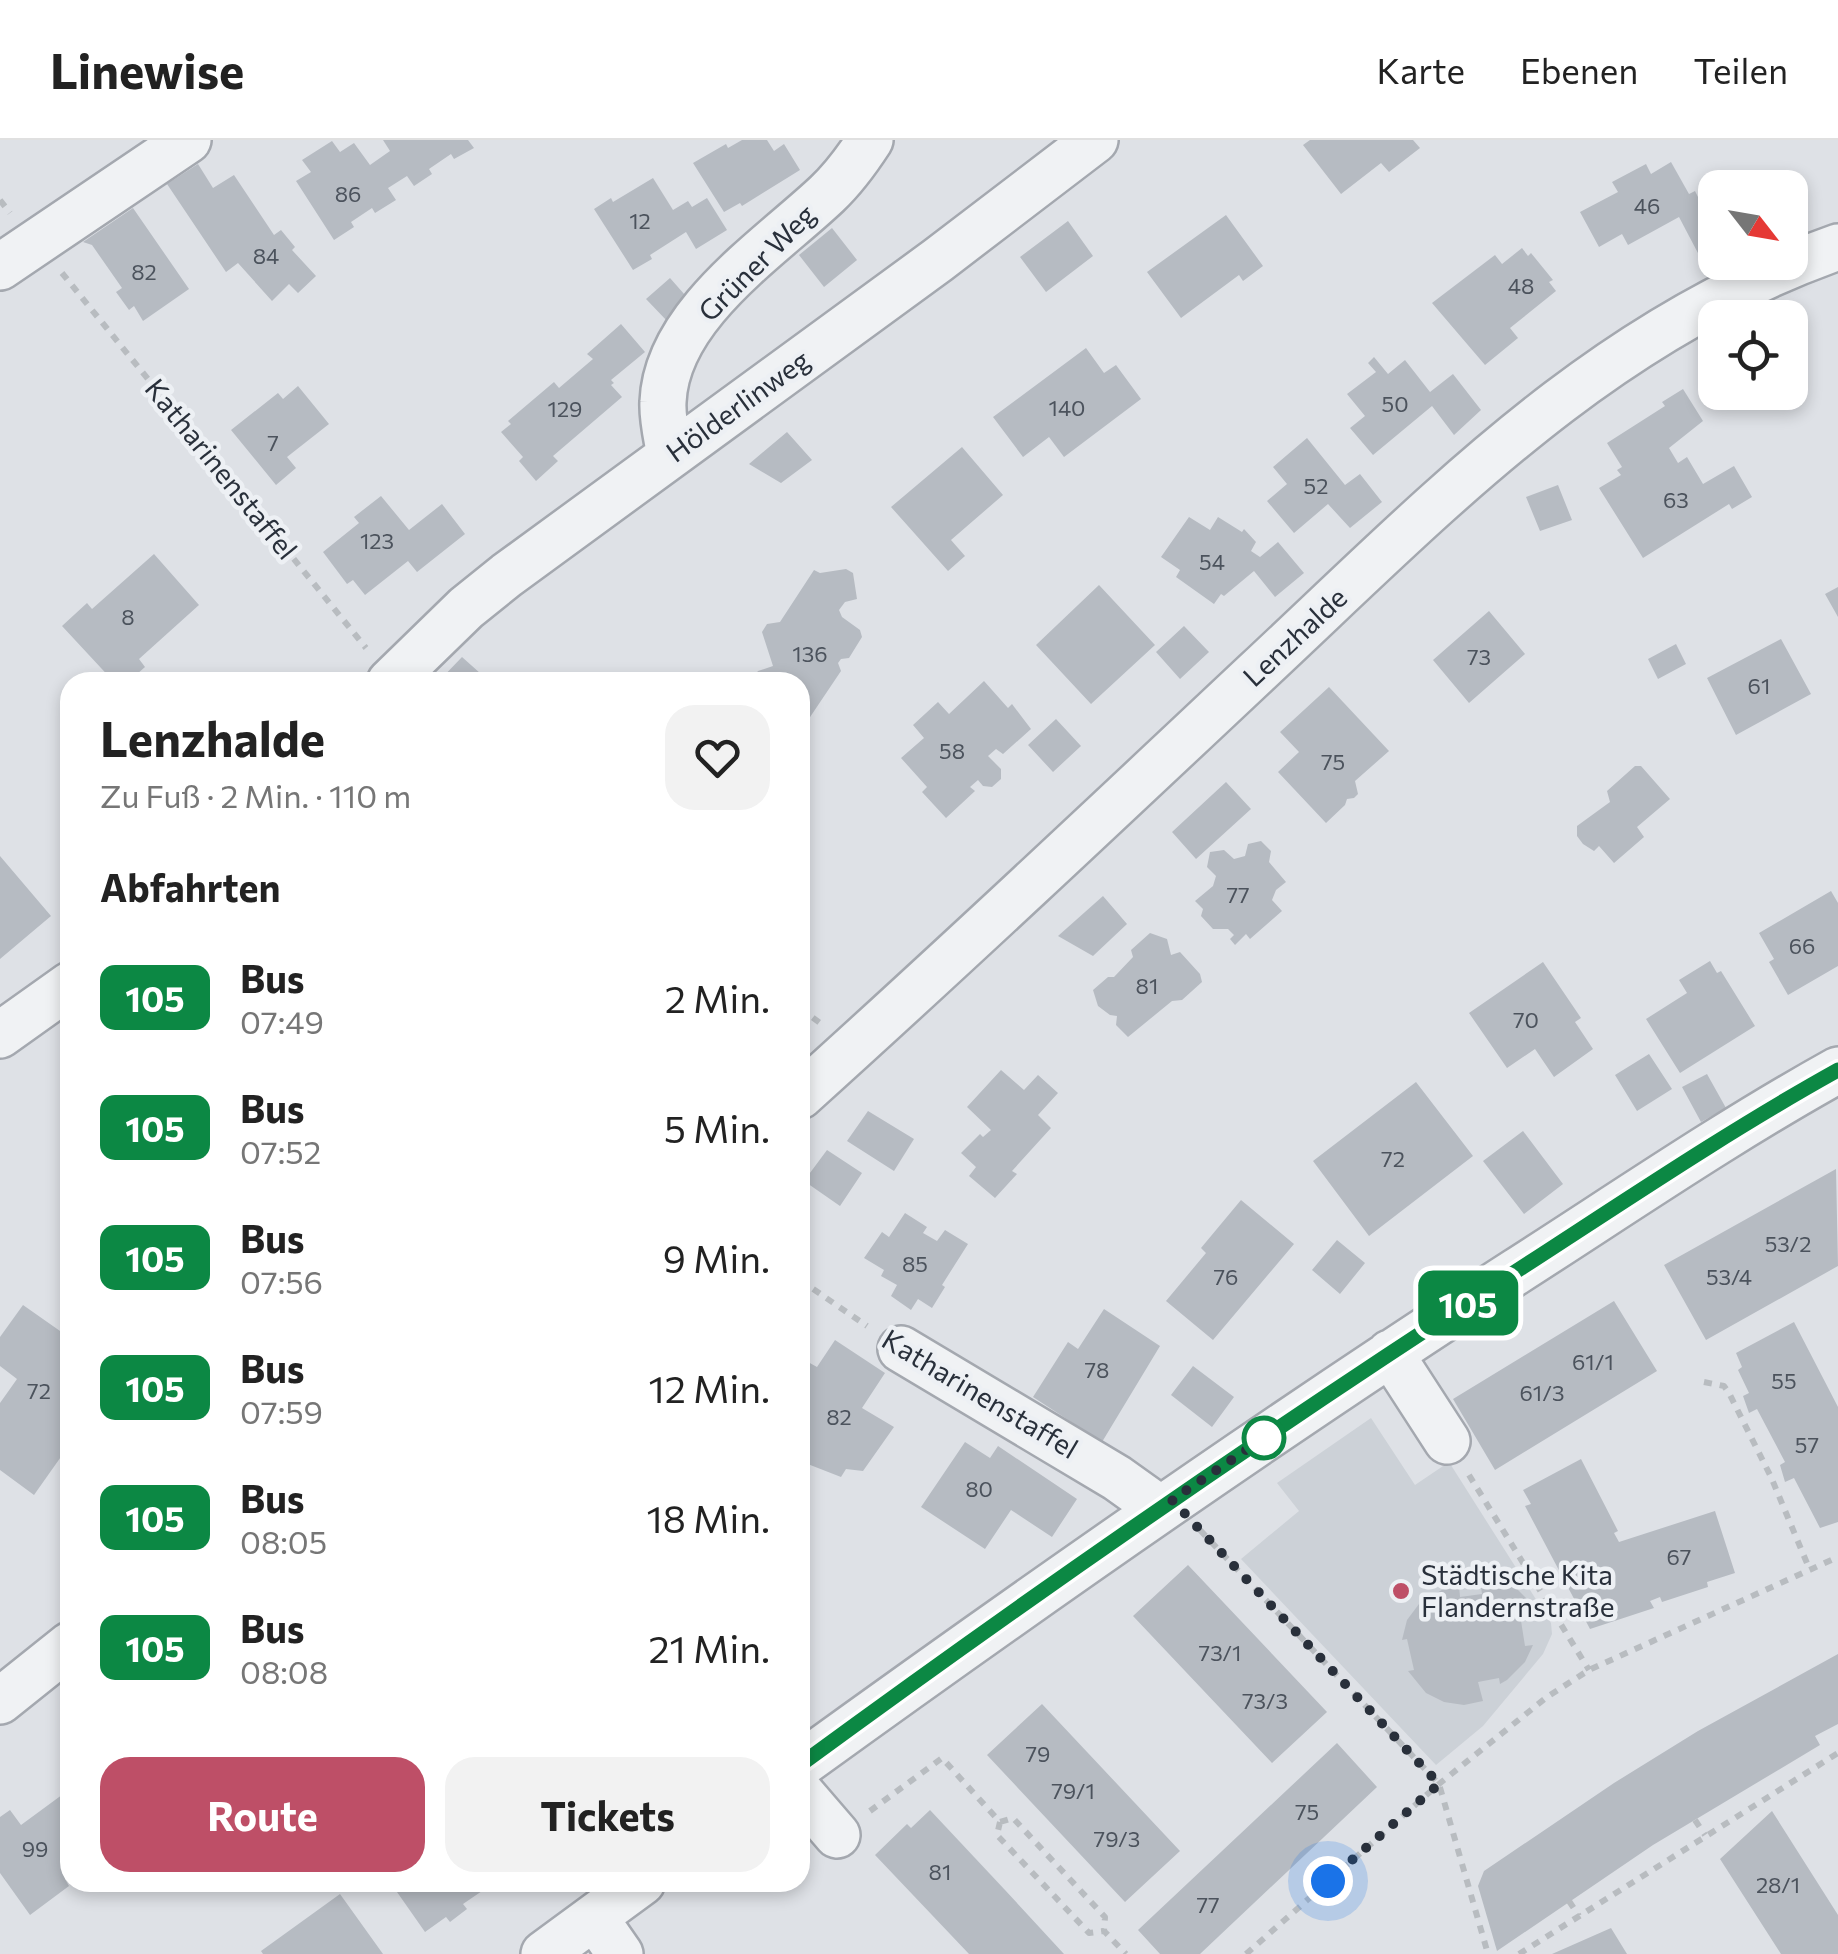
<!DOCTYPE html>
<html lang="de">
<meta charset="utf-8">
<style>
:root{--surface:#fff;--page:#f2f2f2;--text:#222;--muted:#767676;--line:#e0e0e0;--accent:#be4f67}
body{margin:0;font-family:Commissioner,sans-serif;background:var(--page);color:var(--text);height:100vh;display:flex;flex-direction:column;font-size:38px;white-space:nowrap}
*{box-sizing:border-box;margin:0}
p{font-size:32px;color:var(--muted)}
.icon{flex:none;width:55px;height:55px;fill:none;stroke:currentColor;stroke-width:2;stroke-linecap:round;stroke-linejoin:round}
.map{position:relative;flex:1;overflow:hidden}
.sheet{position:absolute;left:60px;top:532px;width:750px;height:1220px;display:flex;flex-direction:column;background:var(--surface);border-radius:30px;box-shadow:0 5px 15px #0003}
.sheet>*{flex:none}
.badge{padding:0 20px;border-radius:15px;font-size:35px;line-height:65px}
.needle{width:65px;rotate:121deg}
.tools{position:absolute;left:1698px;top:30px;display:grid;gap:20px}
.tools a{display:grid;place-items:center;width:110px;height:110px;border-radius:20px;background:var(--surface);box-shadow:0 5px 15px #0003;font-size:50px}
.you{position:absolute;width:50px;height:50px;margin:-25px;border:8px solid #fff;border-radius:50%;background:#1a73e8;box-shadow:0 0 0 15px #1a73e833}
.map>.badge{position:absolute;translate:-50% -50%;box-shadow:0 0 0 5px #fff}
h2{padding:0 40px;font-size:38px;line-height:90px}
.round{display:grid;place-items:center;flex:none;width:105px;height:105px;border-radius:30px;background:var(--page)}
.head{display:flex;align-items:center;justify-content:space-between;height:170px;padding:0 40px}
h1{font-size:48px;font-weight:700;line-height:75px}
.primary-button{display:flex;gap:20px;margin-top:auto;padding:20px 40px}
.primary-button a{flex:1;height:115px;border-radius:30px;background:var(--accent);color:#fff;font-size:40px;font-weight:700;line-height:115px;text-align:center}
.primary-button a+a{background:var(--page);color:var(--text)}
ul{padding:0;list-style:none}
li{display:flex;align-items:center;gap:30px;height:130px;padding:0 40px}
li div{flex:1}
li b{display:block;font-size:38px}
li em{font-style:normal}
li .badge{min-width:110px;font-weight:700;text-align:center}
header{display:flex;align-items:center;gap:60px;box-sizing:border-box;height:140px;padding:0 50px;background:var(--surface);border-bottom:2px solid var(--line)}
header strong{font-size:48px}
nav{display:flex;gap:55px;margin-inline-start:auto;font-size:35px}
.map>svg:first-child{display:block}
</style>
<header>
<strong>Linewise</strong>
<nav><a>Karte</a><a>Ebenen</a><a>Teilen</a></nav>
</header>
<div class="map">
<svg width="1838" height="1814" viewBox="0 0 1838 1814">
<rect width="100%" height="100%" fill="#dee1e6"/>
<path fill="#ccd1d7" d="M 1371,1278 L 1415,1345 L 1449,1322 L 1551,1483 L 1552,1494 L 1543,1514 L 1483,1586 L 1436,1625 L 1241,1419 L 1299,1371 L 1277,1343 Z"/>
<path fill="#b6bbc2" d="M 383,0 L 468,0 L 474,8 L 454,19 L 451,14 L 429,29 L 432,34 L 414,46 L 407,36 L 388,48 L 396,60 L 375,73 L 372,68 L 351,82 L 354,87 L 334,100 L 296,41 L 311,32 L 302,20 L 332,1 L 340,12 L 354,3 L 370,25 L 390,11 Z
M 742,0 L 767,0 L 774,11 L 784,4 L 800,30 L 742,66 L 740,63 L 724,72 L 693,23 L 726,4 L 728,8 Z
M 1310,0 L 1413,0 L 1420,8 L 1389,32 L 1381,23 L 1341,54 L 1303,5 Z
M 1671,22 L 1689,54 L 1695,51 L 1701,63 L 1715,58 L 1715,107 L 1699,115 L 1679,77 L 1628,105 L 1622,94 L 1599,107 L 1580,72 L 1618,52 L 1612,42 L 1646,24 L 1651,34 Z
M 198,24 L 213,48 L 234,35 L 274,95 L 281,90 L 295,107 L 292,110 L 316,136 L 298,153 L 289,144 L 272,161 L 238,123 L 226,132 L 167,44 Z
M 653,38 L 673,70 L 688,61 L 692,67 L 707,58 L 727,90 L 696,109 L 686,92 L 650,115 L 652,119 L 633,130 L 594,69 L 611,58 L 613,62 Z
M 133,68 L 189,149 L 143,181 L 134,166 L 129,170 L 116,152 L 122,148 L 92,105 L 83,102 Z
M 1226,75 L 1263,126 L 1243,141 L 1239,135 L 1181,178 L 1147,132 Z
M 1068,81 L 1093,116 L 1046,152 L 1020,117 Z
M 832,88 L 857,120 L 824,147 L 799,115 Z
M 1522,108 L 1528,116 L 1531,113 L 1553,140 L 1549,142 L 1556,151 L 1510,188 L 1518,198 L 1485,225 L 1432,163 L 1495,115 L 1502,124 Z
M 670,138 L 692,163 L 669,183 L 646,159 Z
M 621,184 L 645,212 L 611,240 L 614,243 L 611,245 L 622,257 L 553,316 L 558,321 L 536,341 L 519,321 L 523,317 L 501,292 L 511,284 L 508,281 L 554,242 L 559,248 L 593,219 L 587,214 Z
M 1086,208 L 1104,233 L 1116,225 L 1141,259 L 1064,317 L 1049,297 L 1023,317 L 993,277 Z
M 1374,217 L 1388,234 L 1405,220 L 1430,252 L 1453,234 L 1481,270 L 1454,295 L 1432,266 L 1373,315 L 1350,288 L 1365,276 L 1347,254 L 1376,232 L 1368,223 Z
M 298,246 L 329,284 L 287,317 L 296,328 L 276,345 L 231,290 L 278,253 L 283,259 Z
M 1683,249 L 1703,281 L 1669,308 L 1678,323 L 1687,317 L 1703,344 L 1734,326 L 1752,357 L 1732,369 L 1729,364 L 1643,418 L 1599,348 L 1621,335 L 1617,330 L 1622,327 L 1607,303 L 1665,266 L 1662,262 Z
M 787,292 L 812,320 L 781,343 L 749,324 Z
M 1307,298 L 1345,345 L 1360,334 L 1382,362 L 1350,388 L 1328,364 L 1294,393 L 1267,361 L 1287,344 L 1273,327 Z
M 962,307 L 1003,355 L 951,400 L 965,416 L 948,431 L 891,367 Z
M 1558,345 L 1572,380 L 1540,391 L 1526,357 Z
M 381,356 L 409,390 L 442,364 L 465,394 L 417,432 L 408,421 L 365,455 L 353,440 L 347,444 L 323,412 L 359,383 L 354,377 Z
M 1189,377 L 1210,390 L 1218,377 L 1242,392 L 1244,389 L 1256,402 L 1251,411 L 1260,417 L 1278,402 L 1304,433 L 1275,457 L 1254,431 L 1224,456 L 1221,454 L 1214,464 L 1176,437 L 1180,430 L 1161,417 Z
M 154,414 L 199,465 L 139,519 L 145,527 L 128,542 L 114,542 L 62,486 L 87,463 L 92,469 Z
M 846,429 L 853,433 L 857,459 L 845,462 L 839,470 L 842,477 L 860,490 L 862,497 L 849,518 L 841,519 L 838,523 L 841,531 L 800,592 L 800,542 L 750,542 L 758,531 L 773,526 L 762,492 L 767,484 L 780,482 L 814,430 L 820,433 Z
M 1099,445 L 1155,505 L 1091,564 L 1036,505 Z
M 1838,447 L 1838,477 L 1825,454 Z
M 1489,471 L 1525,514 L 1469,563 L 1433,520 Z
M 1184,486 L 1209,512 L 1180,539 L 1156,512 Z
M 1781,499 L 1811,554 L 1736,595 L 1707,538 Z
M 1676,504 L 1686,524 L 1658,539 L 1648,519 Z
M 462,517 L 490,542 L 438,542 Z
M 984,541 L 1008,568 L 1012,564 L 1031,589 L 1003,614 L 996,609 L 988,616 L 1001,629 L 1001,639 L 992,647 L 983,646 L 978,640 L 970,647 L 975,651 L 946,678 L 922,652 L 927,647 L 901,618 L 924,598 L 913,585 L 938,562 L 949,574 Z
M 1329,547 L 1389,611 L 1355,641 L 1358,654 L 1354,658 L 1347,659 L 1345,665 L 1326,683 L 1278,632 L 1299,612 L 1280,592 Z
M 1056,579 L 1081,606 L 1053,632 L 1028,605 Z
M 1635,626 L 1641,626 L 1670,659 L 1637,687 L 1644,697 L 1614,723 L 1599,706 L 1594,711 L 1583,704 L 1577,696 L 1577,686 L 1610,662 L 1607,651 Z
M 1226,642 L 1251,669 L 1196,719 L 1172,692 Z
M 1261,701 L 1271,711 L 1269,722 L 1286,742 L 1276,750 L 1272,760 L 1282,771 L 1250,799 L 1246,794 L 1235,805 L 1230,799 L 1234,795 L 1228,789 L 1213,789 L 1201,776 L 1203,769 L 1195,761 L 1213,746 L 1216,736 L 1207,727 L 1210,712 L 1224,710 L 1234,719 L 1245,716 L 1248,704 Z
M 0,716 L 51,776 L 0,819 Z
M 1831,751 L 1838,763 L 1838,826 L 1788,855 L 1769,822 L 1774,819 L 1759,793 Z
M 1103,756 L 1127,784 L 1093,816 L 1058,796 Z
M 1150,793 L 1167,799 L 1171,815 L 1180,812 L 1200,834 L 1202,842 L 1182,860 L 1172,861 L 1128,897 L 1116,885 L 1117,876 L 1110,875 L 1098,866 L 1093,850 L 1108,837 L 1114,837 L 1133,817 L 1131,810 Z
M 1710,821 L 1717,833 L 1721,831 L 1755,886 L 1680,933 L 1646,879 L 1687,853 L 1679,840 Z
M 1543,822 L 1581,878 L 1575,882 L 1593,909 L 1554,937 L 1535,909 L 1507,928 L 1469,873 Z
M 1649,914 L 1672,949 L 1637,971 L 1615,935 Z
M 1001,930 L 1024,950 L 1038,935 L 1058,953 L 1038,975 L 1051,988 L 1012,1031 L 1017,1034 L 995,1058 L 969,1036 L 976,1027 L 961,1013 L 980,994 L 983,997 L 991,990 L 967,967 Z
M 1707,934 L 1726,968 L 1701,982 L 1682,947 Z
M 1416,942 L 1473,1016 L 1369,1096 L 1313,1021 Z
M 868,971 L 914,999 L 894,1031 L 847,1001 Z
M 1523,991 L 1563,1044 L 1524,1074 L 1483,1021 Z
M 827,1010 L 862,1033 L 840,1066 L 804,1041 Z
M 1836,1029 L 1838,1126 L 1706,1200 L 1664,1125 Z
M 1241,1060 L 1294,1104 L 1213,1200 L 1166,1161 L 1206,1113 L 1201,1108 Z
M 905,1073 L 927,1087 L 923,1093 L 937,1101 L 945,1090 L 968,1104 L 942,1145 L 945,1147 L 932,1168 L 918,1159 L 911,1170 L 891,1156 L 897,1145 L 881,1136 L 884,1130 L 864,1118 L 882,1092 L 889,1097 Z
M 1337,1100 L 1365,1123 L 1340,1154 L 1312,1130 Z
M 1614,1161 L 1657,1231 L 1495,1330 L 1453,1259 Z
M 23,1165 L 70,1198 L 70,1304 L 34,1355 L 0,1330 L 0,1263 L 17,1239 L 0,1226 L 0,1197 Z
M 1104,1169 L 1160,1206 L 1102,1302 L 1033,1257 L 1068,1202 L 1078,1209 Z
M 1794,1182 L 1838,1267 L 1838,1382 L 1820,1388 L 1794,1338 L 1785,1342 L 1780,1325 L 1785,1322 L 1757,1269 L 1749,1273 L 1743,1256 L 1749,1253 L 1738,1230 L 1742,1227 L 1736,1213 Z
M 835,1200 L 885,1233 L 862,1268 L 894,1287 L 863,1331 L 846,1329 L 841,1337 L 800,1321 L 800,1295 L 805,1288 L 800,1287 L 800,1235 L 808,1222 L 817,1227 Z
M 1193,1226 L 1234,1257 L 1212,1287 L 1171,1255 Z
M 965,1302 L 990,1318 L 998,1306 L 1077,1359 L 1052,1397 L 1011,1370 L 985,1409 L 921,1367 Z
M 1581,1319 L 1618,1391 L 1614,1393 L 1619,1402 L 1715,1371 L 1735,1433 L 1707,1442 L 1708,1447 L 1662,1462 L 1660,1457 L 1650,1461 L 1654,1468 L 1590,1489 L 1525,1366 L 1531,1364 L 1523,1350 Z
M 1188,1425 L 1327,1572 L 1272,1623 L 1133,1476 Z
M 1485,1432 L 1508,1440 L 1528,1460 L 1518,1462 L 1525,1506 L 1533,1505 L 1525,1522 L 1507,1540 L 1500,1544 L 1499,1538 L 1478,1542 L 1483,1561 L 1464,1565 L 1444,1562 L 1426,1553 L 1408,1531 L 1414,1530 L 1407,1499 L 1402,1500 L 1407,1480 L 1419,1464 L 1445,1448 L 1459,1446 L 1460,1457 L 1482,1454 L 1479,1433 Z
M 1838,1514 L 1838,1584 L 1815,1596 L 1820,1605 L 1653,1705 L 1497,1811 L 1478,1746 L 1484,1731 L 1614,1643 L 1698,1591 Z
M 1042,1564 L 1180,1711 L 1125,1762 L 987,1615 Z
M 1337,1603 L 1377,1647 L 1200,1814 L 1160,1814 L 1138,1790 Z
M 70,1649 L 70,1735 L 65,1739 L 69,1746 L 30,1775 L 0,1733 L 0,1677 L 10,1670 L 21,1685 Z
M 930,1670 L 1005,1750 L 1064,1814 L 969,1814 L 875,1715 L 907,1684 L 911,1688 Z
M 1772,1671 L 1838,1775 L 1838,1814 L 1781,1814 L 1720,1719 Z
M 405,1742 L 480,1742 L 485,1749 L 463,1764 L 467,1769 L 450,1782 L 446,1777 L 425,1792 L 397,1752 L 407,1745 Z
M 340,1754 L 383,1814 L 263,1814 L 261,1811 Z
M 1611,1788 L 1627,1814 L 1552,1814 Z"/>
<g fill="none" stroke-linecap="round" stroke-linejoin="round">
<defs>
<path id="minor" d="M 0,127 L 188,0
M 670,316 C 667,298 662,279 663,262 C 666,175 770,108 827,54 C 844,38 857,20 870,0
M 390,542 L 466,468 L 507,435 L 938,120 L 1095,0
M 0,895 L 70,845
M 800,956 C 954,817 1105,675 1256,533 C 1437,364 1599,191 1838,107
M 901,1209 L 1117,1338 L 1159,1368
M 1390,1213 L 1447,1301
M 0,1561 L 70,1505
M 800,1625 C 1035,1455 1273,1288 1517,1131 C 1623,1063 1728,991 1838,930
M 800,1652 L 837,1695
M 595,1778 L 620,1814
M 544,1814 L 642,1742"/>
</defs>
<use href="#minor" stroke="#a4a8af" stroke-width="50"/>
<path stroke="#b8bcc0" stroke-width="6" stroke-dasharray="8 8" stroke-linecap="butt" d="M 0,60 L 10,73
M 62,133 L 366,508
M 800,868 L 820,883
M 800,1140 L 867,1186
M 1704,1242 L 1724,1246 L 1729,1253 L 1771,1337 L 1809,1428
M 1469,1335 L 1589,1530
M 1200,1390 L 1439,1644 L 1488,1814
M 870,1671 L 942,1618 L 1000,1682 L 1013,1678 L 1105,1777 L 1104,1791 L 1126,1814
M 1695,1680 L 1705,1695
M 1000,1682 L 997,1695 L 1089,1793 L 1104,1791
M 1569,1761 L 1579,1776
M 1246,1814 L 1439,1644 L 1547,1557 L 1589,1530 L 1838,1417
M 1519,1814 L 1838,1613"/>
<use href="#minor" stroke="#f0f2f4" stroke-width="45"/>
</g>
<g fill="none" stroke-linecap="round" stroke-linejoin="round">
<defs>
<path id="line" d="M 800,1625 C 1028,1458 1260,1297 1498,1143 C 1610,1071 1721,995 1838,930"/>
</defs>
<use href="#line" stroke="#fff" stroke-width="22"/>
<use href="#line" stroke="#0c8844" stroke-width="15"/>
<path stroke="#29303b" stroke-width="10" stroke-dasharray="0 18" d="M 1264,1298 L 1270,1294 L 1172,1360 L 1439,1644 L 1328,1741"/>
</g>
<circle fill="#fff" stroke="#0c8844" stroke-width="5" cx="1264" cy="1298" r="20"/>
<circle fill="#be4f67" stroke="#edf0f4" stroke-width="4" cx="1401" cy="1451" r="10"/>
<g text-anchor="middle" stroke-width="9" stroke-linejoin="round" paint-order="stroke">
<g font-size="22" fill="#4c535d">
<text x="348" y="62">86</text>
<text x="1647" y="74">46</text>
<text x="640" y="89">12</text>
<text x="266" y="124">84</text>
<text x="144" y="140">82</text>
<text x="1521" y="154">48</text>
<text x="1395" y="272">50</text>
<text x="1067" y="276">140</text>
<text x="565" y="277">129</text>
<text x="273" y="311">7</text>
<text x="1316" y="354">52</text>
<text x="1676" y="368">63</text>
<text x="377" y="409">123</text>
<text x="1212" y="430">54</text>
<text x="128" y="485">8</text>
<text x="810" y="522">136</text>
<text x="1479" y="525">73</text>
<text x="1759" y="554">61</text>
<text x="952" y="619">58</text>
<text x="1333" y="630">75</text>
<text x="1238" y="763">77</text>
<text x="1802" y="814">66</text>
<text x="1147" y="854">81</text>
<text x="1526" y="888">70</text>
<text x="1393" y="1027">72</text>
<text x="1788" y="1112">53/2</text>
<text x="915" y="1132">85</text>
<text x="1226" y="1145">76</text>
<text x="1729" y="1145">53/4</text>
<text x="1593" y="1230">61/1</text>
<text x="1097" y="1238">78</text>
<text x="1784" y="1249">55</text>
<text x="39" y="1259">72</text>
<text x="1542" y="1261">61/3</text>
<text x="839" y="1285">82</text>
<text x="1807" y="1313">57</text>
<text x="979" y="1357">80</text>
<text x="1679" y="1425">67</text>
<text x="1220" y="1521">73/1</text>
<text x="1265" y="1569">73/3</text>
<text x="1038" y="1622">79</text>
<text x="1073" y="1659">79/1</text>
<text x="1307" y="1680">75</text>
<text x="1117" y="1707">79/3</text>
<text x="35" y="1717">99</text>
<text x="940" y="1740">81</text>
<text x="1778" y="1753">28/1</text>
<text x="1208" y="1773">77</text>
</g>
<g font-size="28" fill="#29303b" stroke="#edf0f4">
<text transform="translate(757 123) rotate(-45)" y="10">Grüner Weg</text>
<text transform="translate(738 266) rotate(-36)" y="10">Hölderlinweg</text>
<text transform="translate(221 329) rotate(51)" y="10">Katharinenstaffel</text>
<text transform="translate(1295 497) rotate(-43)" y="10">Lenzhalde</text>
<text transform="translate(980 1254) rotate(31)" y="10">Katharinenstaffel</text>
</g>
<g font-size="28" fill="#29303b" stroke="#edf0f4" text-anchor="start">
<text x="1421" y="1445">Städtische Kita<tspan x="1421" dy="32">Flandernstraße</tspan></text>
</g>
</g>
</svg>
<div class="tools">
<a><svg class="needle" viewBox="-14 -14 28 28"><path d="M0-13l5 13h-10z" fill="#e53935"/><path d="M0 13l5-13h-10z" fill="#767676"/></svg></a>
<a><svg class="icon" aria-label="locate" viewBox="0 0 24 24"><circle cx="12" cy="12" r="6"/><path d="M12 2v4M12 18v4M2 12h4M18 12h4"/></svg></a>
</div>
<div class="you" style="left:1328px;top:1741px"></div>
<b class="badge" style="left:1468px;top:1163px;background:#0c8844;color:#fff">105</b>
<section class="sheet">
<div class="head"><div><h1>Lenzhalde</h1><p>Zu Fuß · 2 Min. · 110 m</p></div><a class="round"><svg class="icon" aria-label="heart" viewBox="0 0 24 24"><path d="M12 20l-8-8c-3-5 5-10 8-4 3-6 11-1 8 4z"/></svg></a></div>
<h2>Abfahrten</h2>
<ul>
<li><span class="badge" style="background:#0c8844;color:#fff">105</span><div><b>Bus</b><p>07:49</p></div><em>2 Min.</em></li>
<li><span class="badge" style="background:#0c8844;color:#fff">105</span><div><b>Bus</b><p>07:52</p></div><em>5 Min.</em></li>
<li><span class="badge" style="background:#0c8844;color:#fff">105</span><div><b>Bus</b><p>07:56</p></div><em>9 Min.</em></li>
<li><span class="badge" style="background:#0c8844;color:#fff">105</span><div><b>Bus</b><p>07:59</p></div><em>12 Min.</em></li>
<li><span class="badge" style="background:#0c8844;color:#fff">105</span><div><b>Bus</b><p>08:05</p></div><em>18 Min.</em></li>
<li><span class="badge" style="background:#0c8844;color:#fff">105</span><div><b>Bus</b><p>08:08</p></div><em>21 Min.</em></li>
</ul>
<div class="primary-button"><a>Route</a><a>Tickets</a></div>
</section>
</div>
